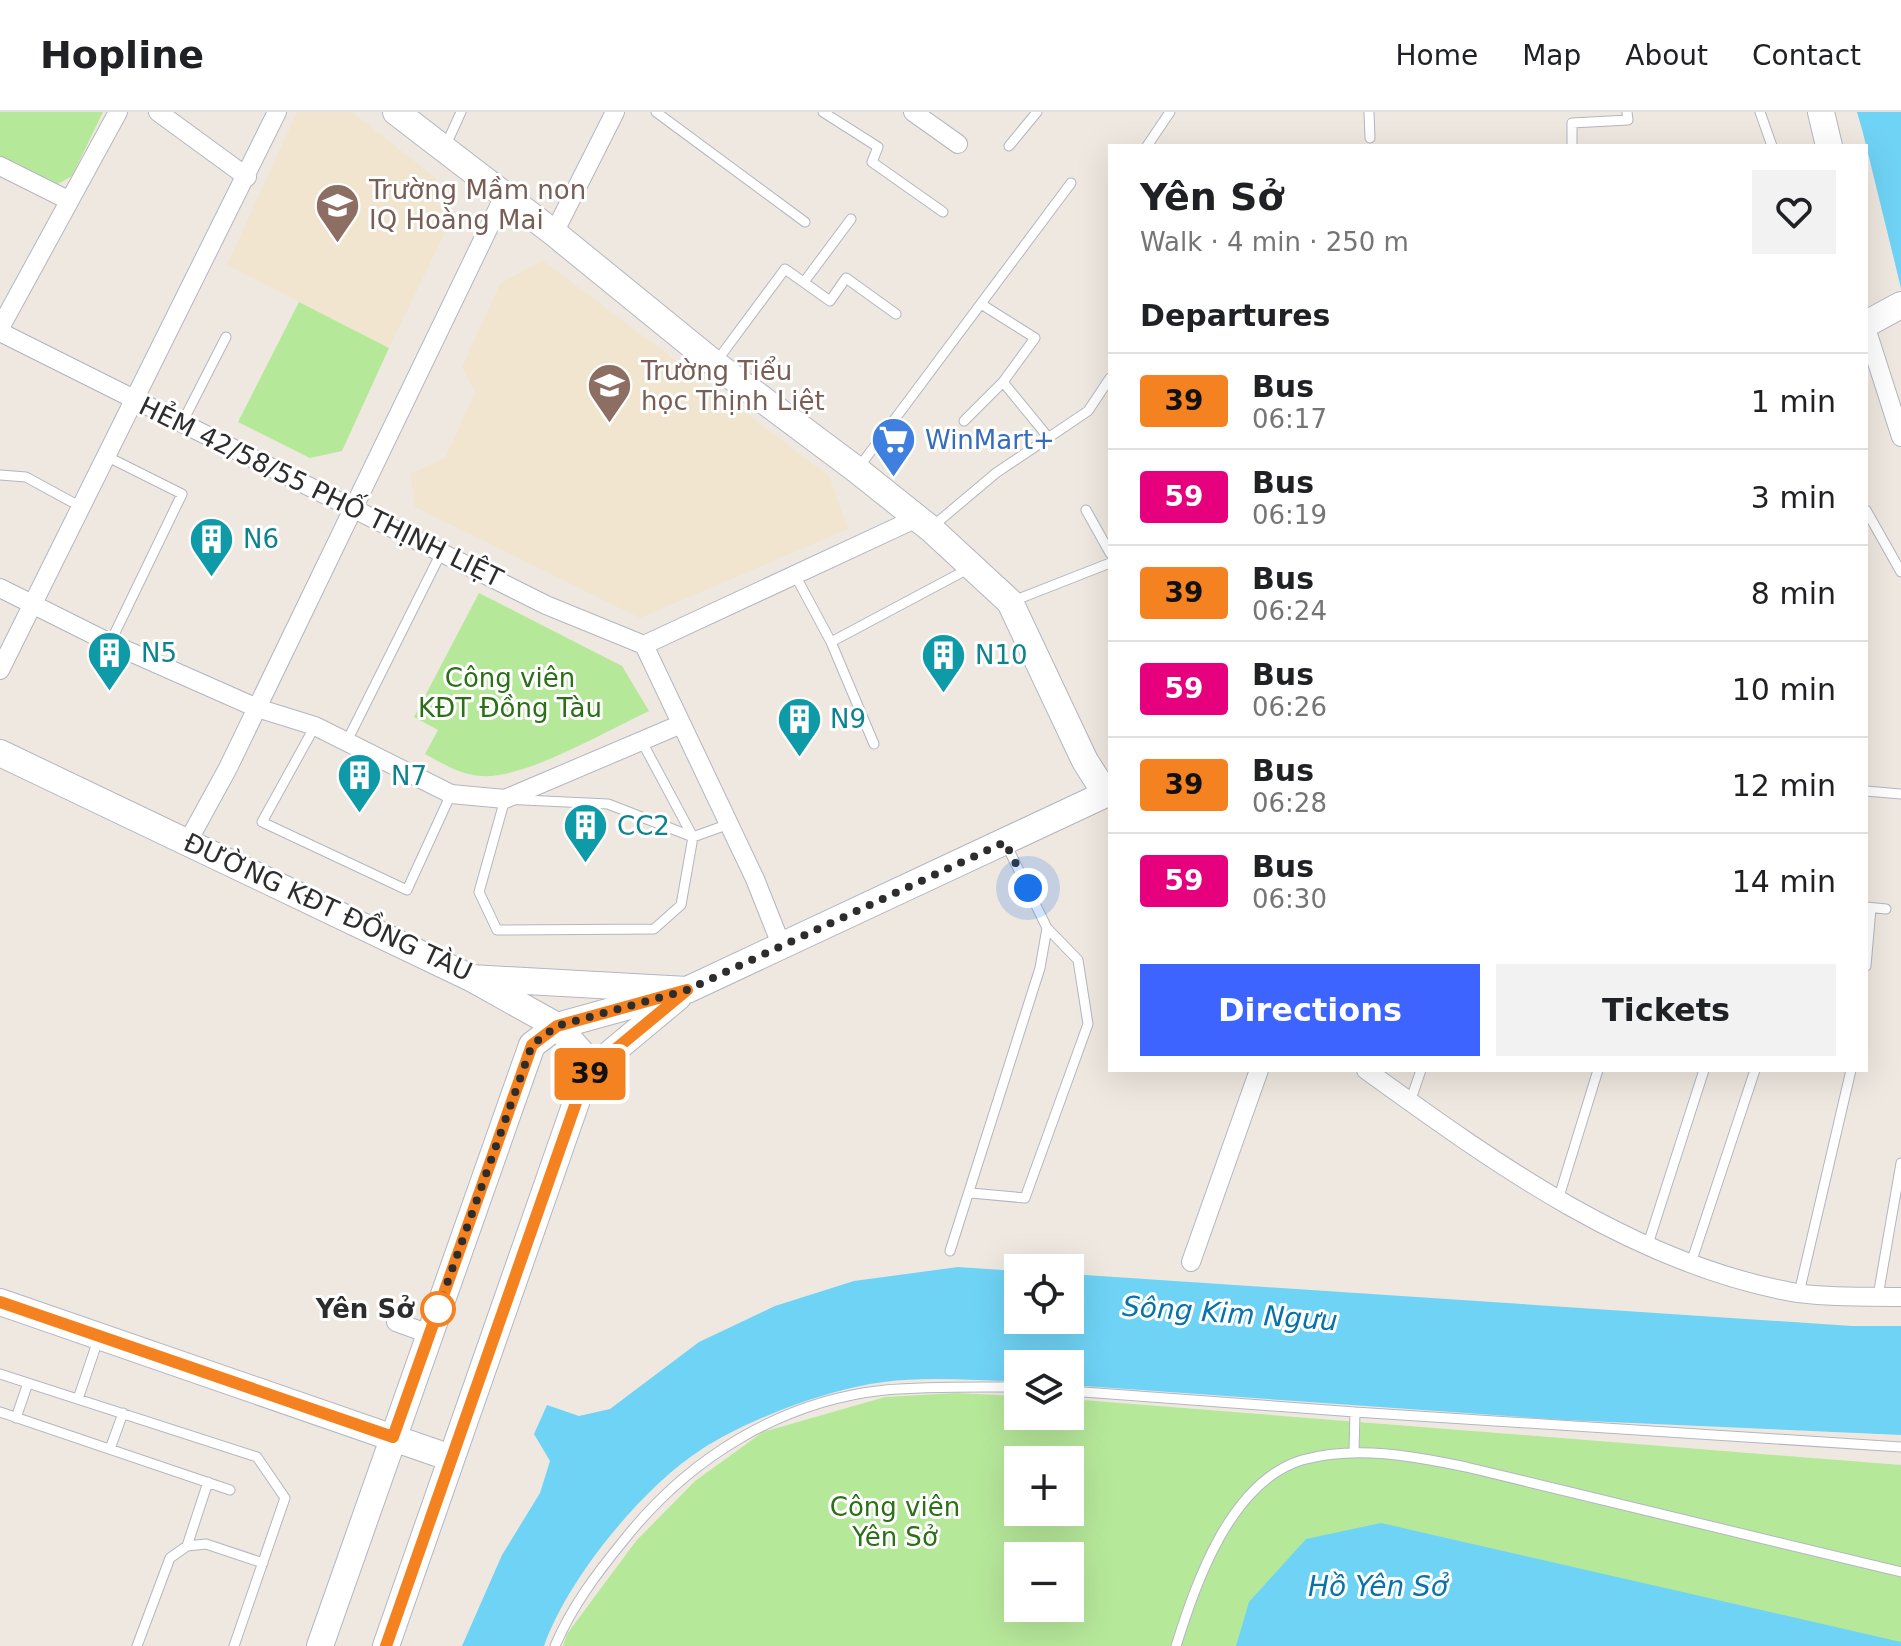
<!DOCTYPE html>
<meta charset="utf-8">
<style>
:root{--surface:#fff;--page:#f2f2f2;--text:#202124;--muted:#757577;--line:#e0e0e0;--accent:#3d64ff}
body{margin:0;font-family:"DejaVu Sans",sans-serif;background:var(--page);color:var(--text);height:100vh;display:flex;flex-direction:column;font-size:30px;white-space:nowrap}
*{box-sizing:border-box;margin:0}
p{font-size:26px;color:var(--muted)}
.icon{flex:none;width:44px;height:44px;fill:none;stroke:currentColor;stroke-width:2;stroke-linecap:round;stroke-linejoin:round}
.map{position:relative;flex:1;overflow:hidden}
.sheet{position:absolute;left:1108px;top:32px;width:760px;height:928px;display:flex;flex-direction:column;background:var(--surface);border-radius:0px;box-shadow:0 8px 32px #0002}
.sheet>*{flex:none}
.badge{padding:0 16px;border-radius:6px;font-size:28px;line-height:52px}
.tools{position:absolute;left:1004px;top:1142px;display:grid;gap:16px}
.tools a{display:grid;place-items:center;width:80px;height:80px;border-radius:0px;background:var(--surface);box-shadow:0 8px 32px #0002;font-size:40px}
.you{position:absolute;width:40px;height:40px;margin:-20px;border:6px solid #fff;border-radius:50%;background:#1a73e8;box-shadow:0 0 0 12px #1a73e833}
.map>.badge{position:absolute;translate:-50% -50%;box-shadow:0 0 0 4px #fff}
h2{padding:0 32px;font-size:30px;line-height:72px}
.round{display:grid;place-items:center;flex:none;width:84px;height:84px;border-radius:0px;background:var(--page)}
.overview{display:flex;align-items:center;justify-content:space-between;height:136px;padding:0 32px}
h1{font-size:38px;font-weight:700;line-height:60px}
.primary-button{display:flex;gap:16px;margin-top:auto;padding:16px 32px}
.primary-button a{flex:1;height:92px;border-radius:0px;background:var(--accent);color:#fff;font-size:32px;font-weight:700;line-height:92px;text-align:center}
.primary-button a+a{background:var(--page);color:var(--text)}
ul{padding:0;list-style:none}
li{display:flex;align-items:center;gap:24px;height:96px;padding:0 32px;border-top:2px solid var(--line)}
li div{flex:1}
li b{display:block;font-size:30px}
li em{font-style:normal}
li .badge{min-width:88px;font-weight:700;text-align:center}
header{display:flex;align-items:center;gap:48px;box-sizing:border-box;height:112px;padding:0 40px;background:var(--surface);border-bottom:2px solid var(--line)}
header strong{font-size:38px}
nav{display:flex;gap:44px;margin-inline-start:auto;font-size:28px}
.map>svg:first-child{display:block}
</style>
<header>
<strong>Hopline</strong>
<nav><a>Home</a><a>Map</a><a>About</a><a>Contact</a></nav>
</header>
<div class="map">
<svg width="1901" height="1534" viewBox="0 0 1901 1534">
<rect width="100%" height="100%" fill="#efe8e0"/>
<path fill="#f1e5cf" d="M 297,0 L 352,0 L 437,67 L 449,112 L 389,236 L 227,153 Z
M 542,148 L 829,364 L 848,417 L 640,506 L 415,395 L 410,362 L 445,346 L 475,281 L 462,255 L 500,172 Z"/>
<path fill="#b6e89a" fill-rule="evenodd" d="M 0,0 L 103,0 L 72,64 L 56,73 L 0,44 Z
M 299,190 L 389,236 L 342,339 L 310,346 L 238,310 Z
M 479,481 L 622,554 L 649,599 C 608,618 525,667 482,664 C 461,663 443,652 425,642 L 438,618 L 414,605 Z
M 956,1281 L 1018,1284 L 1018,1304 L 1070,1304 L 1070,1287 L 1901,1353 L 1901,1534 L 563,1534 L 567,1522 L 636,1429 L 695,1369 L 763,1320 L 885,1285 ZM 1018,1348 L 1070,1348 L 1070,1400 L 1018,1400 ZM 1018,1444 L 1070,1444 L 1070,1496 L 1018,1496 Z"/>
<path fill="#6fd3f5" d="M 1857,0 L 1901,0 L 1901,176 L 1863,21 Z
M 958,1155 L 1018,1159 L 1018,1208 L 1070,1208 L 1070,1162 L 1852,1214 L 1901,1214 L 1901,1323 L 1564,1308 L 1070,1273 L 1070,1252 L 1018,1252 L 1018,1269 C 975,1269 927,1264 884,1270 C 828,1277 749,1307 702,1337 C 642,1375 567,1468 544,1534 L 462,1534 L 502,1443 L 540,1381 L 550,1349 L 534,1322 L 547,1293 L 579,1304 L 610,1297 L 699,1230 L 775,1194 L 854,1169 Z
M 1381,1411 L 1901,1530 L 1901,1534 L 1236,1534 L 1249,1490 L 1306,1427 Z"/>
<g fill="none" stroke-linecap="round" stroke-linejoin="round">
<defs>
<path id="lane" d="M 656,0 L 805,110
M 823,0 L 878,35 L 872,50 L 943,100
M 1369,0 L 1370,26
M 1760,0 L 1772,34
M 446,33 L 461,0
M 1009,34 L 1037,0
M 1147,34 L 1170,0
M 1572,34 L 1572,11 L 1628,8 L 1627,0
M 804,170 L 851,107
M 716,250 L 785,157 L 830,189 L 846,166 L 896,202
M 1003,270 L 1048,325
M 964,309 L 1003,270 L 1035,226 L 981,192
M 182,311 L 226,225
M 106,344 L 182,382 L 110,531
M 859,355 L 1071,71
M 0,363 L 26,365 L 81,395
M 1086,398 L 1110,441
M 1866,398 L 1901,460
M 933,414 L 996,361 L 1088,299 L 1110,266
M 795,463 L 831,530 L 874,632
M 1013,489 L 1110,451
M 831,530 L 968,457
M 315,614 L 262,710 L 407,778 L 451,682
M 641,628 L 693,725 L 608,692 L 505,687 L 479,780 L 497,818 L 654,817 L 681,793 L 693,725 L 729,712
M 346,631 L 441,441
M 1866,679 L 1901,682
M 1866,795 L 1886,797
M 1866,854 L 1871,796
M 1410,990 L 1421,958
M 971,1081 L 1025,1086 L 1088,912 L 1078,848 L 1047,816
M 1558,1088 L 1598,958
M 1648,1132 L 1704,958
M 950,1139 L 1040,856 L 1047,816 L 1005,730
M 1691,1151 L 1755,958
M 1799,1181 L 1851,958
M 1878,1184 L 1901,1051
M 0,1262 L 257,1345 L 285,1386 L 234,1534
M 1070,1279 L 1355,1300 L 1354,1340
M 78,1287 L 98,1228
M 0,1300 L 230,1378
M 1355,1300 L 1901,1335
M 16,1306 L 28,1271
M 110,1337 L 123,1301
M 187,1434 L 208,1370
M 137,1534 L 170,1446 L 187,1434 L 206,1432 L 263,1451
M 555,1534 C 572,1494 597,1461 624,1428 C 688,1347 780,1289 885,1278 C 929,1274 974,1275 1018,1275
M 1176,1534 C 1196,1471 1230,1370 1302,1348 C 1356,1333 1413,1344 1466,1355 L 1901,1460"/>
<path id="street" d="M 158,0 L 247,65
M 913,0 L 958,32
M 0,54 L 68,88
M 554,121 L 615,0
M 0,216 L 118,0
M 1866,216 L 1901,325
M 0,220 L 546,493 L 644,533
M 0,476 L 110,531 L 257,596 L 315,614 L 451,682 L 505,687 L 679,613
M 644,533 L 755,767 L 782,835
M 644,533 L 917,406
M 0,558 L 277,0
M 187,731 L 228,656 L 504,84
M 1366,958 C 1496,1052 1636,1153 1797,1181 C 1830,1186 1867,1184 1901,1185
M 1191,1150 L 1259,958
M 396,1210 L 429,1222"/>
<path id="secondary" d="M 396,0 L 554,121 L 715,252 L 857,358 L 931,417 L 1010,490 L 1085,649 L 1106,682
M 1821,0 L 1829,34
M 1866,212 L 1901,193
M 0,641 L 471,866 L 557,914 L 594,955
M 471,866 L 687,878 L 1110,680
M 0,1190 L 451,1346
M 320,1534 L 532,933 L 557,914 L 687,878
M 386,1534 L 579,982 L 594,955 L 678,885"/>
</defs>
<use href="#lane" stroke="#b3b6c1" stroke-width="11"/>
<use href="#street" stroke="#b3b6c1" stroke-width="20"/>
<use href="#secondary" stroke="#b3b6c1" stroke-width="28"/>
<use href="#lane" stroke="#fff" stroke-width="9"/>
<use href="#street" stroke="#fff" stroke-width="18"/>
<use href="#secondary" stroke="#fff" stroke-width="26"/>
</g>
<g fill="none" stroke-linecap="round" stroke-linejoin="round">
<defs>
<path id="line" d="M 0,1190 L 393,1325 L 532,933 L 557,914 L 687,878 L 594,955 L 579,982 L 386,1534"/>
</defs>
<use href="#line" stroke="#fff" stroke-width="18"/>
<use href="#line" stroke="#f58220" stroke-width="12"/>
<path stroke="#2d2d2d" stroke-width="8" stroke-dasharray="0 14.4" d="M 438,1197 L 532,933 L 557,914 L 687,878 L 1005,730 L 1028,776"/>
</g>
<defs>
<symbol id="school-pin" viewBox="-11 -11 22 30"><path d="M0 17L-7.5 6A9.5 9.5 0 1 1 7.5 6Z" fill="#8d6e63" stroke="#fff"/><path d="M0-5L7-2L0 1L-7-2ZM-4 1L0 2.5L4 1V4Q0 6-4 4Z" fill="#fff"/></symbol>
<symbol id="supermarket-pin" viewBox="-11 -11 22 30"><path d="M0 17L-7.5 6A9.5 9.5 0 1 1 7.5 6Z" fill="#3f7fe0" stroke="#fff"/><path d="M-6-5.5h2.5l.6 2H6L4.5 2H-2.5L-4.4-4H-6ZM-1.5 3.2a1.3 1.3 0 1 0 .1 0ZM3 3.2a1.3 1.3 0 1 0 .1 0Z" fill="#fff"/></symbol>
<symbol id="building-pin" viewBox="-11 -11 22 30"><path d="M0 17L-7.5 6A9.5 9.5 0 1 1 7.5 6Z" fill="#0f9aa8" stroke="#fff"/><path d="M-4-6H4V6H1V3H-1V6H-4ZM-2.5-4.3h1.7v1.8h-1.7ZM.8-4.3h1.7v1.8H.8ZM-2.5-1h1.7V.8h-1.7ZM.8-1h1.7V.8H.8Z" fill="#fff"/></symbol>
</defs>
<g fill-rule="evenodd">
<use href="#school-pin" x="312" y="68" width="51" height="69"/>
<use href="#school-pin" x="584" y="248" width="51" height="69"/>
<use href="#supermarket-pin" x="868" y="302" width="51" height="69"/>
<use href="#building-pin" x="186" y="402" width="51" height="69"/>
<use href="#building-pin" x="84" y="516" width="51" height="69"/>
<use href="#building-pin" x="918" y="518" width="51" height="69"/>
<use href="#building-pin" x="774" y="582" width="51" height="69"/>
<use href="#building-pin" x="334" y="638" width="51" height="69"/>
<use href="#building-pin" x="560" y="688" width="51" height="69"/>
</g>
<circle fill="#fff" stroke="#f58220" stroke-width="4" cx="438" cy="1197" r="16"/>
<g text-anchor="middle" stroke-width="6" stroke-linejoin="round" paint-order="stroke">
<g font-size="26" fill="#785e54" stroke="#fff" text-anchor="start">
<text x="369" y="87">Trường Mầm non<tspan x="369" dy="30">IQ Hoàng Mai</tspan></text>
<text x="641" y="268">Trường Tiểu<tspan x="641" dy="30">học Thịnh Liệt</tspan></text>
</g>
<g font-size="26" fill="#366cbe" stroke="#fff" text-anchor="start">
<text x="925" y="337">WinMart+</text>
</g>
<g font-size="26" fill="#2d2d2d" stroke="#fff">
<text transform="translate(321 380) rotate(26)" y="9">HẺM 42/58/55 PHỐ THỊNH LIỆT</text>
<text transform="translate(328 795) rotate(25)" y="9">ĐƯỜNG KĐT ĐỒNG TÀU</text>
</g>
<g font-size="26" fill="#0d838f" stroke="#fff" text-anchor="start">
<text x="243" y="436">N6</text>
<text x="141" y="550">N5</text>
<text x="975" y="552">N10</text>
<text x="830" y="616">N9</text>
<text x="391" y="673">N7</text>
<text x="617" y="723">CC2</text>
</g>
<g font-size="26" fill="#2b7017" stroke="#fff">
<text x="510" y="575">Công viên<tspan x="510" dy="30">KĐT Đồng Tàu</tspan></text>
<text x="895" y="1404">Công viên<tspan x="895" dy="30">Yên Sở</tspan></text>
</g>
<g font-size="26" font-weight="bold" fill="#2d2d2d" stroke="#fff" text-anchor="end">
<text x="414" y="1206">Yên Sở</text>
</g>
<g font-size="28" font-style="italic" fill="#0773a8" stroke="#fff">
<text transform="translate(1230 1201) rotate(4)" y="10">Sông Kim Ngưu</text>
<text x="1378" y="1484">Hồ Yên Sở</text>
</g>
</g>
</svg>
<div class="tools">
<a><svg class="icon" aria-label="locate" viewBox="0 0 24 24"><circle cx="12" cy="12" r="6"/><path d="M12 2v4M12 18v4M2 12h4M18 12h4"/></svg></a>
<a><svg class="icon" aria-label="layers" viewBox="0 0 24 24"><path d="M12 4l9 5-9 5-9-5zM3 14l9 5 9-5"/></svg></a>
<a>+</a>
<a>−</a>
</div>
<div class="you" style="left:1028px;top:776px"></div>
<b class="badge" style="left:590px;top:962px;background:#f58220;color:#111">39</b>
<section class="sheet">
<div class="overview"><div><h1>Yên Sở</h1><p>Walk · 4 min · 250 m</p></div><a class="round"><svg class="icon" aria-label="heart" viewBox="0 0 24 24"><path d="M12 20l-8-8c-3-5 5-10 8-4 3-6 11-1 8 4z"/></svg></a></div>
<h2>Departures</h2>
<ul>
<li><span class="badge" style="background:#f58220;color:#111">39</span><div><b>Bus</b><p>06:17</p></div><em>1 min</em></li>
<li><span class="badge" style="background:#e6007e;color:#fff">59</span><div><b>Bus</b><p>06:19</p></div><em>3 min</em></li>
<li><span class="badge" style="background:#f58220;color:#111">39</span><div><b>Bus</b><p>06:24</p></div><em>8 min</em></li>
<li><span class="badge" style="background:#e6007e;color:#fff">59</span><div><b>Bus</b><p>06:26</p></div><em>10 min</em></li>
<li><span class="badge" style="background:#f58220;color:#111">39</span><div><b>Bus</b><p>06:28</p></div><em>12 min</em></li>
<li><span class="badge" style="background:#e6007e;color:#fff">59</span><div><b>Bus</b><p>06:30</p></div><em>14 min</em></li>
</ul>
<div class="primary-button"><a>Directions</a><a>Tickets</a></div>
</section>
</div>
